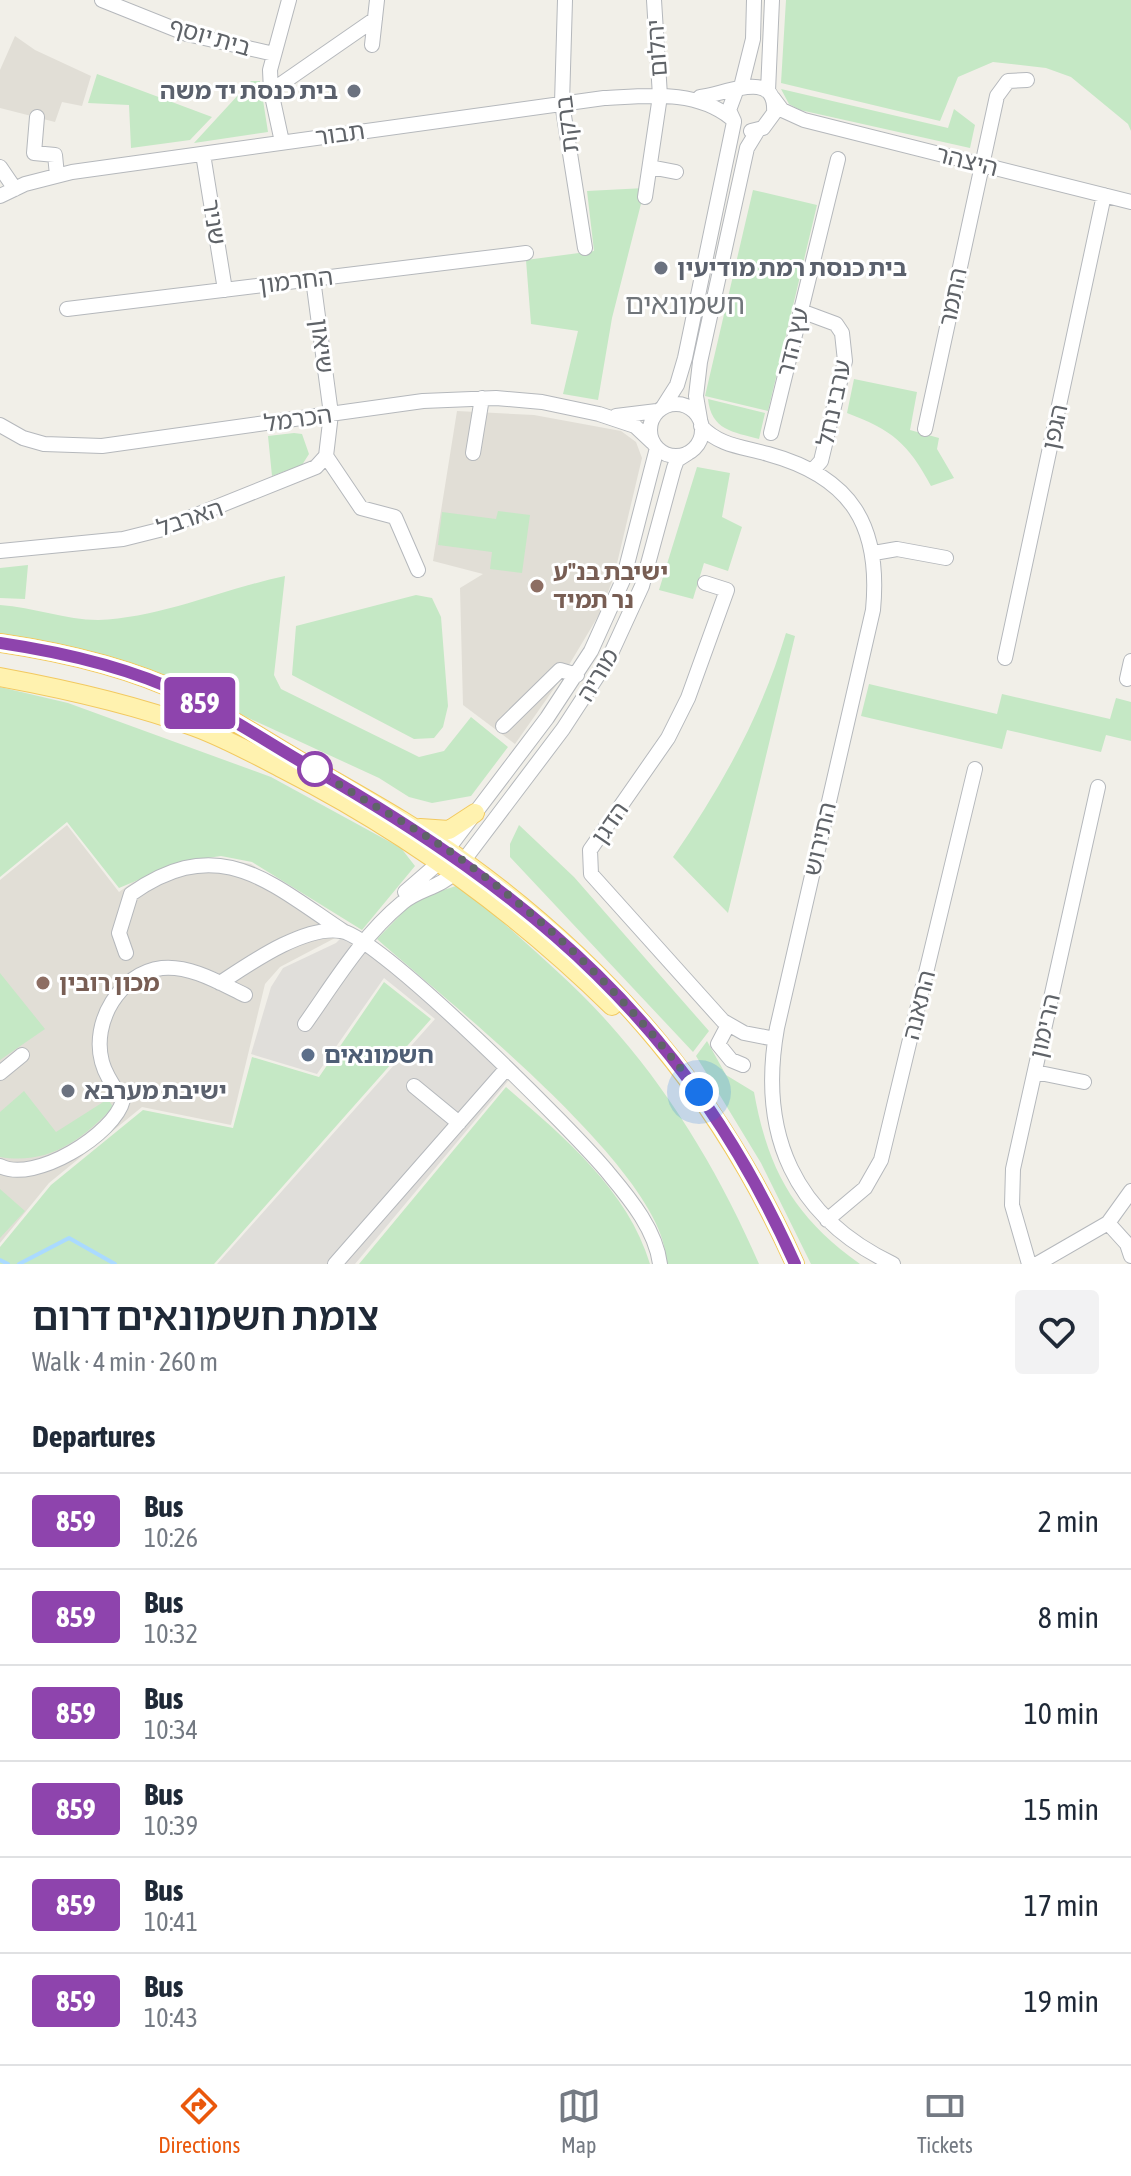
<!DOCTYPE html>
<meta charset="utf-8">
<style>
:root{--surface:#fff;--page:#f2f2f3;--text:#1f2937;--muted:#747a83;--line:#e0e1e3;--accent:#ea580c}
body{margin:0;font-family:"Asap Condensed","Noto Sans Hebrew",sans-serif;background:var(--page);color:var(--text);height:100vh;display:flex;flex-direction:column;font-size:30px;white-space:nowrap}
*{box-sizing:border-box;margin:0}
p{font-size:26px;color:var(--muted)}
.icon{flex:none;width:44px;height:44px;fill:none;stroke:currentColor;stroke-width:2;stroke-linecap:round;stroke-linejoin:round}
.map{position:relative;height:1264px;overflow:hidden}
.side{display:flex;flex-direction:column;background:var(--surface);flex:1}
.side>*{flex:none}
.badge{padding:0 16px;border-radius:6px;font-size:28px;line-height:52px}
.you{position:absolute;width:40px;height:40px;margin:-20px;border:6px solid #fff;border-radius:50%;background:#1a73e8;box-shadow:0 0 0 12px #1a73e833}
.map>.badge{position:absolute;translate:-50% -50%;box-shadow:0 0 0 4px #fff}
h2{padding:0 32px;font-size:30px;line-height:72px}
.round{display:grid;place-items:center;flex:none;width:84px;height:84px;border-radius:8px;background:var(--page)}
.overview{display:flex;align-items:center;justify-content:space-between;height:136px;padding:0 32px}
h1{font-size:38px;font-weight:600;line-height:60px}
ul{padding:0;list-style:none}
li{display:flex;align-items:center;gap:24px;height:96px;padding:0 32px;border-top:2px solid var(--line)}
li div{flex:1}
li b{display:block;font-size:30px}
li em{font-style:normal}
li .badge{min-width:88px;font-weight:700;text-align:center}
.dock{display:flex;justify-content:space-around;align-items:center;height:112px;border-top:2px solid var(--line);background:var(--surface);font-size:22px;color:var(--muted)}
.dock a{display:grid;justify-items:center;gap:4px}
.dock .active{color:var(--accent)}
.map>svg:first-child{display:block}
</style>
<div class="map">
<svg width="1131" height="1264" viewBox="0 0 1131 1264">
<rect width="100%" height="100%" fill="#f1efe8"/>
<path fill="#e0deda" d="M 352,927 L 519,1068 L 355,1264 L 217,1264 L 435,1019 L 384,978 L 317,1074 L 251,1054 L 271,987 L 283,968 L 336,943 Z"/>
<path fill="#e1ded6" d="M 15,36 L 35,50 L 91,76 L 82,106 L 62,102 L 55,122 L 0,108 L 0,70 Z
M 457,411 L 534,415 L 621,431 L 636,442 L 642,458 L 614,576 L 600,613 L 560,680 L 515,744 L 463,705 L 460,588 L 483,574 L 433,561 Z
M 67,825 L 119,892 L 133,882 L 182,865 L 221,859 L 251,864 L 348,925 L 335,938 L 280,967 L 265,984 L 231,1125 L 142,1107 L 49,1183 L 0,1243 L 0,880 Z"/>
<path fill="#c5e8c5" d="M 786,0 L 1131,0 L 1131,131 L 1128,124 L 1071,77 L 1046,68 L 993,62 L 958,77 L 940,121 L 781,83 Z
M 97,74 L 212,117 L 190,140 L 131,148 L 129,105 L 88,103 Z
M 251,81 L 260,81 L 268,132 L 194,143 Z
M 781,89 L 948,128 L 954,109 L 975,125 L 970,148 L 800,110 L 789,104 Z
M 645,188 L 612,318 L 598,400 L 563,394 L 578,331 L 531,324 L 526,260 L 594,251 L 587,191 Z
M 753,190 L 817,205 L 768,411 L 705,396 Z
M 854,379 L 917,392 L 910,430 L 939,438 L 937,449 L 954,478 L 931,486 C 908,443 892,430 847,413 Z
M 708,399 L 765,413 L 759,439 C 733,432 711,430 708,399 Z
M 294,433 L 302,434 L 309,454 L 302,465 L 272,476 L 268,436 Z
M 697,467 L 730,473 L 722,517 L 742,527 L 728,571 L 704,563 L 693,599 L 659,590 Z
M 498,511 L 530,515 L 522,573 L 490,569 L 492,552 L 438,545 L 442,512 L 496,519 Z
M 28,565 L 25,599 L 0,598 L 0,568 Z
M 285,576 L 274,675 L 281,689 L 419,757 L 444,751 L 471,717 L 508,747 L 471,796 L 432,803 L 409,797 L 379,778 L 192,692 L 0,640 L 0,605 C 33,607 66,620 98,620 C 161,618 223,589 285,576 Z
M 416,595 L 432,598 L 441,617 L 448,706 L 443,727 L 434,738 L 414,739 L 292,675 L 296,626 Z
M 786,633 L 795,636 L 728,913 L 673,857 C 722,786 761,716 786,633 Z
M 869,684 L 997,714 L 1002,694 L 1110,719 L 1116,698 L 1131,702 L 1131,741 L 1106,735 L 1101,752 L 1007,730 L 1002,749 L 861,716 Z
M 0,687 L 68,703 L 271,777 L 401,848 L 415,866 L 362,930 L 252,862 L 221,856 L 181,862 L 119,888 L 67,822 L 0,877 Z
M 519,825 L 574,877 L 709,1031 L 693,1052 L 510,857 L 510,844 Z
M 459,885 L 478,899 C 525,944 578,986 619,1035 C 677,1102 724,1183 759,1264 L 666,1264 C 671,1176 444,999 377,939 L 416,899 Z
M 0,973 L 45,1029 L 0,1060 Z
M 384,982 L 431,1019 L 214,1264 L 0,1264 L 0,1247 L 51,1185 L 143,1110 L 233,1128 L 252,1057 L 319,1077 Z
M 707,1041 L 726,1075 L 754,1092 C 768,1170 794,1217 860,1264 L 811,1264 L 761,1163 L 696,1056 Z
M 506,1087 C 563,1136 628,1190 650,1264 L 359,1264 Z
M 24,1091 L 56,1132 L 108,1099 L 113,1107 C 81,1141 48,1165 0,1157 L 0,1112 Z
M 0,1189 L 25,1211 L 0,1238 Z"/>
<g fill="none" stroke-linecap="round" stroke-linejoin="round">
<path stroke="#aadaff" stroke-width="4" d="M 0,1260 L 8,1264
M 19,1264 L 69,1238 L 115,1264"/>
<defs>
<path id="minor" d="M 102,0 L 187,34 L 274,54
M 565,0 L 562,103 L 585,248
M 372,45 L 377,0
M 741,87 L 753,39 L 754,0
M 271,91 L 375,19
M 768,91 L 772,0
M 700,97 C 724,95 777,67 774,113 L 763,128 L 751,131
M 773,98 L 782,110 L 804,120 L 1131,202
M 37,117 L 34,153 L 55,155 L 57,175
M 734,121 L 729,110 L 736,91
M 282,142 L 271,91 L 270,70 L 289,0
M 203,154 L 225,290
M 0,167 L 15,189
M 650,167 L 676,172
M 0,196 L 25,184 L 72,172 L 604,98 C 647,96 695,89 731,118
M 645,197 L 660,96 L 654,0
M 67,309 L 526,253
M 801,311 L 836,324 L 842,333 L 845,361 L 821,461 L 813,470
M650 430a26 26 0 1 1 52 0a26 26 0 1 1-52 0Z
M 663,407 L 677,385 L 685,358 L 734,122
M 616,416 L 657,411
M 700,419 L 696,396 L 700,362 L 747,148 L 758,130
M 0,425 L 23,438 L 44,444 L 102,446 L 423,401 L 496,398 L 542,402 L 599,414 L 635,426 L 652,442
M 701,426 C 719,446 744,447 768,454 C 852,477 881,526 873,610 L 777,1028 C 758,1134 794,1217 893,1264
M 925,429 L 997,96 L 1008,81 L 1027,80
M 771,433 L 838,159
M 473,453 L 482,398
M 326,456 L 361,508 L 395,517 L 418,570
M 0,551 L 123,539 L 159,530 L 316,467 L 326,456 L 331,414 L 313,279
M 874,553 L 897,549 L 946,558
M 705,583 L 727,590 L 688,698 L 668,738 L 590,850 L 591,874 L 723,1021 L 744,1033 L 775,1039
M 1005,658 L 1104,195
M 1127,679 L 1131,661
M 503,726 L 560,670 L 577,675
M 405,892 L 435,866 L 547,718 L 591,651 L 623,580 L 657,448
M 126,953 L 119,933 L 131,894 C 219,832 269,882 343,931
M 220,983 C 249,964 304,925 341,931 C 379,936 578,1135 610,1175 C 631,1200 656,1231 660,1264
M 305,1024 C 334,983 362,936 402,903 C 418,889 440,888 455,872 L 563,729 L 608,660 L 642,586 L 674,468 L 677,460 L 688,453
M 728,1025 L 718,1044 L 731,1060 L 743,1065
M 1035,1072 L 1084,1082
M 0,1073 L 22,1055
M 414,1086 L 459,1123
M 0,1166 C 34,1184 115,1134 123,1100 C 115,1088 106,1077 102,1062 C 91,1022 120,973 162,968 C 190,965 220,983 245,995
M 827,1220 L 865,1188 L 881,1160 L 975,769
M 1108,1223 L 1127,1244 L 1131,1256
M 335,1264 L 506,1069
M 1029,1264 L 1012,1205 L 1013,1169 L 1098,787
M 1037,1264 L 1108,1223 L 1131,1191"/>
<path id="major" d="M 0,643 C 61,652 130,668 186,695 C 229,716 270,744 312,768 C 364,798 417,827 466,863 C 613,970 721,1098 795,1264
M 0,677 C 65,689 133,704 195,727 C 225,738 254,754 283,769 C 405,831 514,910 612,1006
M 420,828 L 449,830 L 475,813"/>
</defs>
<use href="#minor" stroke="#b5b8bc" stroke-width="16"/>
<use href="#major" stroke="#f2c960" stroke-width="20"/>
<use href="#minor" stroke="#fff" stroke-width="14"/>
<use href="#major" stroke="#fff2af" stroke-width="18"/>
</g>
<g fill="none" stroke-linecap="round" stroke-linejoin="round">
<defs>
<path id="line" d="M 0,643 C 61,652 130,668 186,695 C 229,716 270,744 312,768 C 534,896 688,1025 795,1264"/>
</defs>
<use href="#line" stroke="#fff" stroke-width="18"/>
<use href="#line" stroke="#8e44ad" stroke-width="12"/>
<path stroke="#5f6368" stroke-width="8" stroke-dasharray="0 14.4" d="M 315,769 C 364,802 417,827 465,862 C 555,927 632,1004 699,1092"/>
</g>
<g fill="#6b7280" stroke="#fff" stroke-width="3">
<circle cx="354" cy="91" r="8"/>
<circle cx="661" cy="268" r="8"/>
<circle cx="68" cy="1091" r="8"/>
</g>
<g fill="#8d6e63" stroke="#fff" stroke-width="3">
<circle cx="537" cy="586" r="8"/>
<circle cx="43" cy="983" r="8"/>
</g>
<circle fill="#fff" stroke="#8e44ad" stroke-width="4" cx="315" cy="769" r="16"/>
<circle fill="#5c6f8a" stroke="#fff" stroke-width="3" cx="308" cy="1055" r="8"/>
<g text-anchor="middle" stroke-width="6" stroke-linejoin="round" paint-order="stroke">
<g font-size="24" fill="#5f6368" stroke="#fff">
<text transform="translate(210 37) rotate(16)" y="8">בית יוסף</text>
<text transform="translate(657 48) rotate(-94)" y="8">יהלום</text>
<text transform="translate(567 124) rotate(-97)" y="8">ברקת</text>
<text transform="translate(340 134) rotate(-8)" y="8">תבור</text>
<text transform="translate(967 161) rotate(14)" y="8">היצהר</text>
<text transform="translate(214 222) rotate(81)" y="8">שניר</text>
<text transform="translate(296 281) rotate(-7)" y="8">החרמון</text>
<text transform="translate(953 297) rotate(-78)" y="8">התמר</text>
<text transform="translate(793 342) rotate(-76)" y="8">עץ הדר</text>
<text transform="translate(322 346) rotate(83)" y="8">שיאון</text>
<text transform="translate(834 403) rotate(-78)" y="8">ערבי נחל</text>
<text transform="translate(298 419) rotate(-8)" y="8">הכרמל</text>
<text transform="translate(1055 427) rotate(-78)" y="8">הגפן</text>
<text transform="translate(190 518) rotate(-19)" y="8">הארבל</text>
<text transform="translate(598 675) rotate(-59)" y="8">מוריה</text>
<text transform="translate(610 823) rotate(-55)" y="8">הדגן</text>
<text transform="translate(820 839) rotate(-77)" y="8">התירוש</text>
<text transform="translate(919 1005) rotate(-76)" y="8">התאנה</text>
<text transform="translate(1045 1026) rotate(-77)" y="8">הרימון</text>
</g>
<g font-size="24" font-weight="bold" fill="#5b616d" stroke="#fff" text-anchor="start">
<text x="338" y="99" text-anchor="end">בית כנסת יד משה</text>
<text x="677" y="276">בית כנסת רמת מודיעין</text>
<text x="84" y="1099">ישיבת מערבא</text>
</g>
<g font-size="24" font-weight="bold" fill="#785e54" stroke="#fff" text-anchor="start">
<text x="553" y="580">ישיבת בנ"ע<tspan x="553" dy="28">נר תמיד</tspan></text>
<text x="59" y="991">מכון רובין</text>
</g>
<g font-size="24" font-weight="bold" fill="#4e5e75" stroke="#fff" text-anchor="start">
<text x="324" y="1063">חשמונאים</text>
</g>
<g font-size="28" fill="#70757a" stroke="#fff">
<text x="685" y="314">חשמונאים</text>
</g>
</g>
</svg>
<div class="you" style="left:699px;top:1092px"></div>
<b class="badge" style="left:200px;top:703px;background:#8e44ad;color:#fff">859</b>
</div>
<section class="side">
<div class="overview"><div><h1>צומת חשמונאים דרום</h1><p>Walk · 4 min · 260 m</p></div><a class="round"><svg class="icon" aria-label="heart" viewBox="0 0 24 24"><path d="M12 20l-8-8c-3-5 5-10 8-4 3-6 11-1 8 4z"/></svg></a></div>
<h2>Departures</h2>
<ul>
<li><span class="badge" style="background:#8e44ad;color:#fff">859</span><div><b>Bus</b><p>10:26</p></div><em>2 min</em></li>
<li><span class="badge" style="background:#8e44ad;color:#fff">859</span><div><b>Bus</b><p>10:32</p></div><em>8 min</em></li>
<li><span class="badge" style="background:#8e44ad;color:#fff">859</span><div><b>Bus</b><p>10:34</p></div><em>10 min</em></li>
<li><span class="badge" style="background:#8e44ad;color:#fff">859</span><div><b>Bus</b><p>10:39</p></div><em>15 min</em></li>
<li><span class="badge" style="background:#8e44ad;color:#fff">859</span><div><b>Bus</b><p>10:41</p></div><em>17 min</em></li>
<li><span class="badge" style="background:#8e44ad;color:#fff">859</span><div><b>Bus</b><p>10:43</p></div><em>19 min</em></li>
</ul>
</section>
<nav class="dock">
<a class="active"><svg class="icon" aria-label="directions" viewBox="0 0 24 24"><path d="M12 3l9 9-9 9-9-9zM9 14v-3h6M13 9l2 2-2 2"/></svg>Directions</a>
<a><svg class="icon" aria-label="map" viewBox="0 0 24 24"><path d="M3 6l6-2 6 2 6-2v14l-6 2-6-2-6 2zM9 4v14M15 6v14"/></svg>Map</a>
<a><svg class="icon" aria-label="tickets" viewBox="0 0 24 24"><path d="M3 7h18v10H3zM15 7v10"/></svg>Tickets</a>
</nav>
